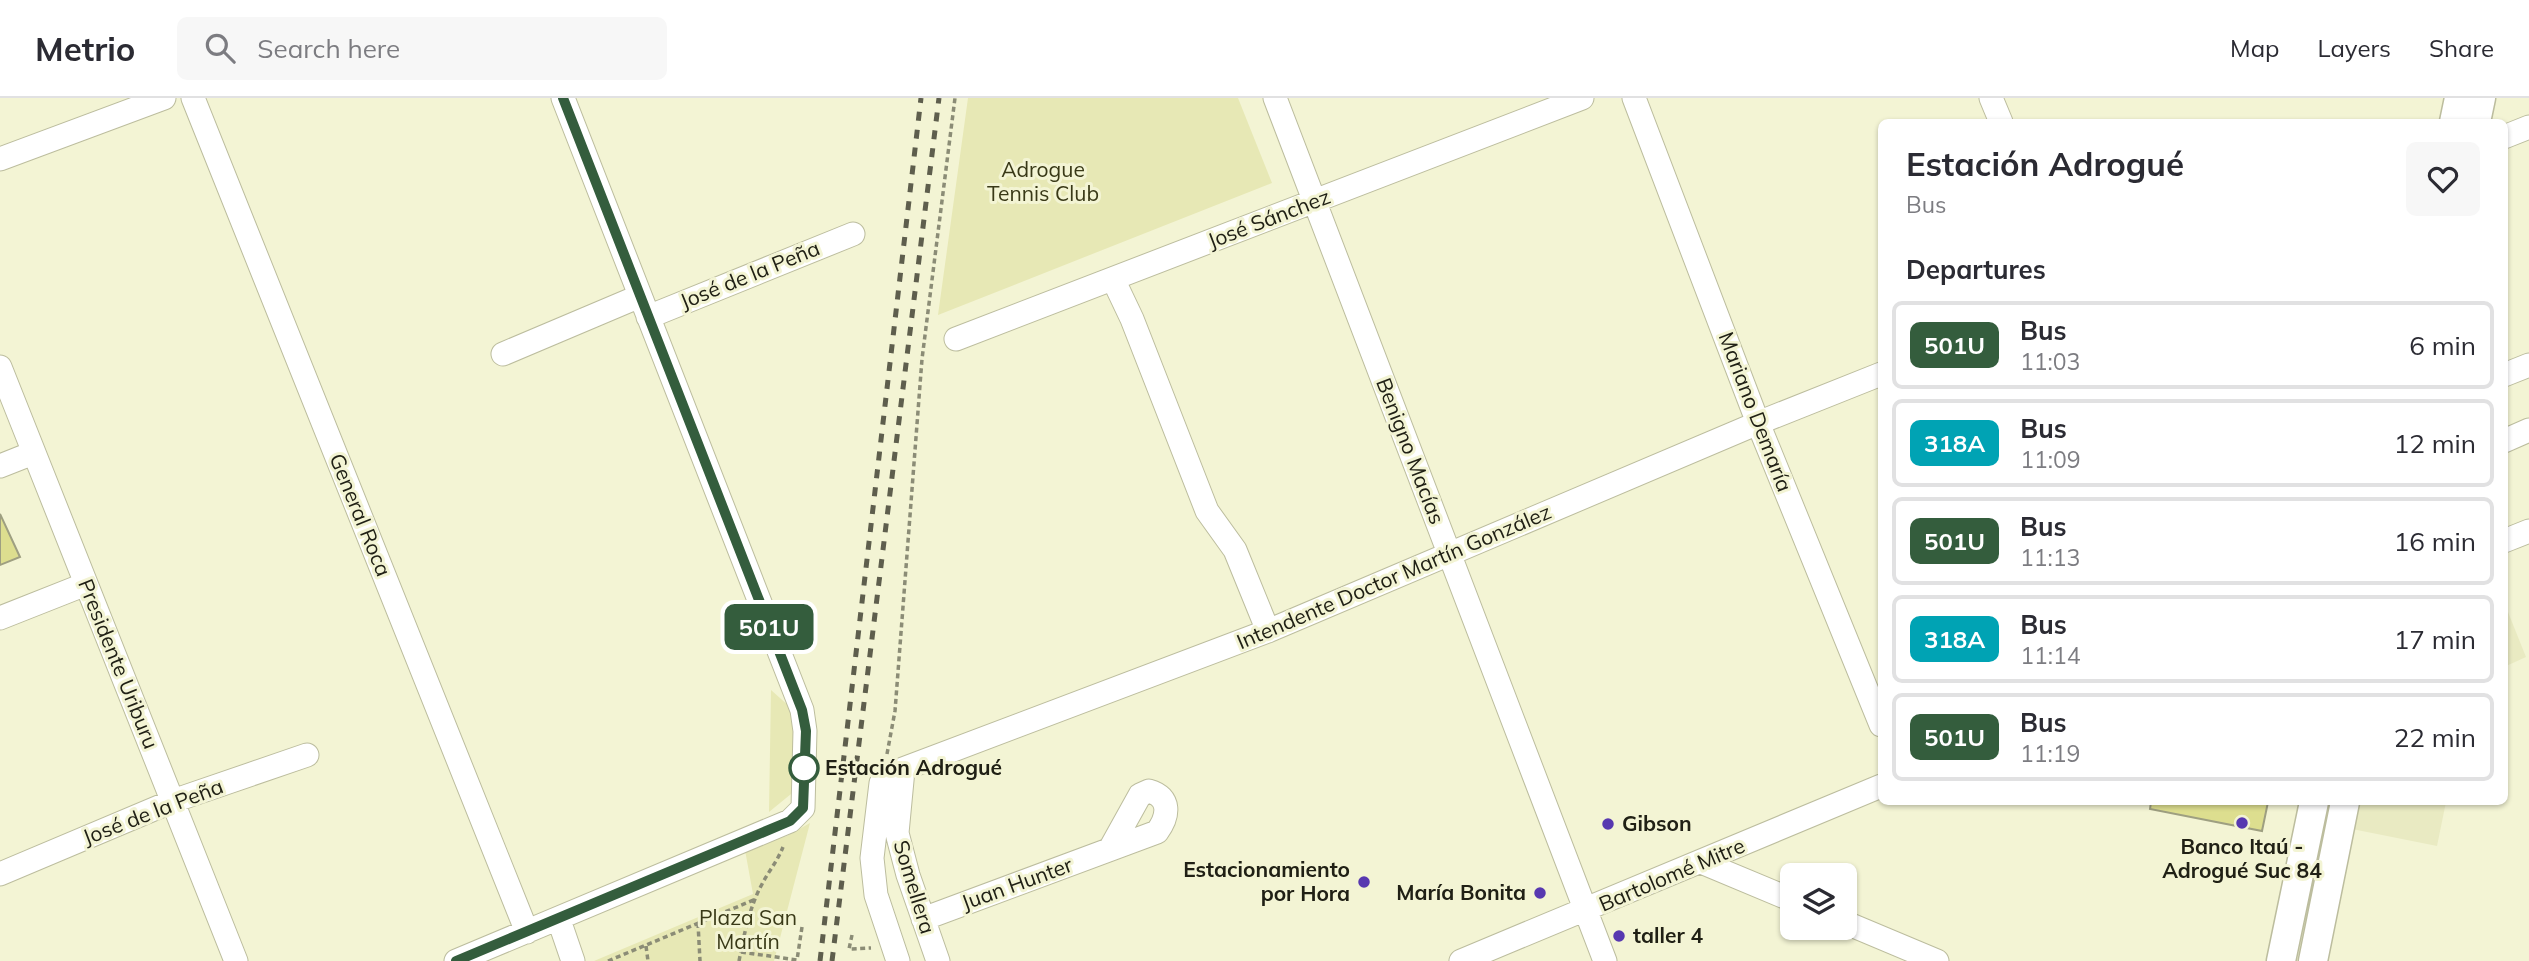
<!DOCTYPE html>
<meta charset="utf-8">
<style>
:root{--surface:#fff;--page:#f7f7f7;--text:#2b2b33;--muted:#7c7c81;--line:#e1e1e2}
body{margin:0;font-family:Mulish,sans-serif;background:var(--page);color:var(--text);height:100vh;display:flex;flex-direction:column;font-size:26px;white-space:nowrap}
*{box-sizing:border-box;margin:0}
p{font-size:23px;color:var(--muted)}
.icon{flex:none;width:38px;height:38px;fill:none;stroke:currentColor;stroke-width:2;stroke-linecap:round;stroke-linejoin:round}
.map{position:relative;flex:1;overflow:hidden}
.panel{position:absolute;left:1878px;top:21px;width:630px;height:686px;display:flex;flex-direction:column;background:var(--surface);border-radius:10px;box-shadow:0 2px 5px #0004}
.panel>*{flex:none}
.badge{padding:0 14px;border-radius:10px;font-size:24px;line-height:46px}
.tools{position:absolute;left:1780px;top:765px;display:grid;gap:14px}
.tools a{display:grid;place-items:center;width:77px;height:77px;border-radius:10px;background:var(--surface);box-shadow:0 2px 5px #0004;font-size:35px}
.map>.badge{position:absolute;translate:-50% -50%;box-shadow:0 0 0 4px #fff}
h2{padding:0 28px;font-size:26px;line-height:63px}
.round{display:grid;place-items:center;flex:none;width:74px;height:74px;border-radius:10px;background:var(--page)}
.head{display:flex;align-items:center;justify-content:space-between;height:119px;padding:0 28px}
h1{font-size:33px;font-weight:700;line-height:52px}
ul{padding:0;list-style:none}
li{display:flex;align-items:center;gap:21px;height:88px;margin:0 14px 10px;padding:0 14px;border:4px solid var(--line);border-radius:10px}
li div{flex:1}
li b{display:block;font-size:26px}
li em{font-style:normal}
li .badge{min-width:77px;font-weight:700;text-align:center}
header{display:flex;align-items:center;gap:42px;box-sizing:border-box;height:98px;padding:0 35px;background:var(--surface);border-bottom:2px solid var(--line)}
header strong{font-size:33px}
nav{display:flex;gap:38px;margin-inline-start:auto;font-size:24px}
.search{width:490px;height:63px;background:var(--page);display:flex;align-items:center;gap:18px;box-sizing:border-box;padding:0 24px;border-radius:10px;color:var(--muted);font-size:26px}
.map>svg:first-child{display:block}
</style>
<header>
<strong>Metrio</strong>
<div class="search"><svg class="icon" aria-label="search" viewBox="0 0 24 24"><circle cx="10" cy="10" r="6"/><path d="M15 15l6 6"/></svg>Search here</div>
<nav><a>Map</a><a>Layers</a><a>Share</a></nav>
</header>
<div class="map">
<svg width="2529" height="863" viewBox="0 0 2529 863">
<rect width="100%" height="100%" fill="#f3f4d4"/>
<path fill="#e9eac2" d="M 2504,504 L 2526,559 L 2504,569 Z
M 2357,704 L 2446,704 L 2437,748 L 2352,731 Z"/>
<path fill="#e7e8b5" d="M 968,0 L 1238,0 L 1272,85 L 938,217 Z
M 771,592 L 790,609 L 797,653 L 792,670 L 791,696 L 769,714 Z
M 810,725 L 774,863 L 594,863 L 753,796 L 745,752 L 787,738 Z"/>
<path fill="#ddde8f" stroke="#9e9f81" stroke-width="2" d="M 0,416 L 20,459 L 0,467 Z
M 2151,704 L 2268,704 L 2262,733 L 2150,711 Z"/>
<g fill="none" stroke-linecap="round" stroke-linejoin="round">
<defs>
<path id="minor" d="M 193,0 L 527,834
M 1275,0 L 1605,863
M 1634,0 L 1758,325 L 1881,627
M 1991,0 L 2001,24
M 2504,39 L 2529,29
M 0,61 L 164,0
M 1113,181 L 1132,221 L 1207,413 L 1235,452 L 1268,533
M 648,219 L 853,136
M 956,241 L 1582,0
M 503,256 L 640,198
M 0,269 L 236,863
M 2504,277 L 2529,267
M 2504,343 L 2529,332
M 0,368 L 33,355
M 2504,443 L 2529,433
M 0,520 L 86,486
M 903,672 L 897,735 L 908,777 L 938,863
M 1701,764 L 1792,802
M 0,776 L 173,703 L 307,657
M 923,821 L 1157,734 C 1169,718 1171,699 1149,693 L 1140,697 L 1110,751
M 559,822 L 573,863
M 1844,824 L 1937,863
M 456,863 L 790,723 L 803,710 L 805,633 L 802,612 L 563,0
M 898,863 L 876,797 L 872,760 L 881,685 L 895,674 L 1268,533 L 1758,325 L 1881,276
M 1461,863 L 1881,688"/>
<path id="major" d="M 2454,24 L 2459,0
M 2476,24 L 2481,0
M 2281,863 L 2314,704
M 2313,863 L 2345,704"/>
</defs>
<use href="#minor" stroke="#bcbd9e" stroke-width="25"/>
<use href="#major" stroke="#bcbd9e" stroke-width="31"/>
<path stroke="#8b8c76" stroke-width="3.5" stroke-dasharray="5 3.5" stroke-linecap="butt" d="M 887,656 L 895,613 L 922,261 L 955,0
M 698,825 L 700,863
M 852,837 L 849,851 L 871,850
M 646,848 L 648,863
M 741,854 L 797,862 L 802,829
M 608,863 L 756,801
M 739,863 C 744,837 749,811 761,788 C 768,774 777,764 783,749"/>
<use href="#minor" stroke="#fff" stroke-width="23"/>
<use href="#major" stroke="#fff" stroke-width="28"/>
<path stroke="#5e5e4d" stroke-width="5" stroke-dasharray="9 9" stroke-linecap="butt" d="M 820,863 L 921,0
M 832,863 L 939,0"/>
</g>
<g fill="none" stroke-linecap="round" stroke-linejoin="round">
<defs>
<path id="line" d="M 456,863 L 790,723 L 803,710 L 806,633 L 802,612 L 563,0"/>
</defs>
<use href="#line" stroke="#fff" stroke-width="16"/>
<use href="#line" stroke="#345d3d" stroke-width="10"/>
</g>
<circle fill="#fff" stroke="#345d3d" stroke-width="3.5" cx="804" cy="670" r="14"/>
<g fill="#5738b0" stroke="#f3f4d4" stroke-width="2.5">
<circle cx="2242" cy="725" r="7"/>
<circle cx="1608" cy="726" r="7"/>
<circle cx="1364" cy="784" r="7"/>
<circle cx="1540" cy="795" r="7"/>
<circle cx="1619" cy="838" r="7"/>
</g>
<g text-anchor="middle" stroke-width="6" stroke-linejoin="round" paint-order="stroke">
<g font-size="21" fill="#393917" stroke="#f3f4d4">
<text x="1043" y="79">Adrogue<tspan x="1043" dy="24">Tennis Club</tspan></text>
<text x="748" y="827">Plaza San<tspan x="748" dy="24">Martín</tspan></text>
</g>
<g font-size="21" fill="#202015" stroke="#f3f4d4">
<text transform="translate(1269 121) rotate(-21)" y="7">José Sánchez</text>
<text transform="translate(750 177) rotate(-22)" y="7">José de la Peña</text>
<text transform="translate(1755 314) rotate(69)" y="7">Mariano Demaría</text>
<text transform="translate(1410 353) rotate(69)" y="7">Benigno Macías</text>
<text transform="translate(360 417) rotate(68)" y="7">General Roca</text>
<text transform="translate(1394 479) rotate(-23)" y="7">Intendente Doctor Martín González</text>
<text transform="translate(118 566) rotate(68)" y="7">Presidente Uriburu</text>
<text transform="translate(153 714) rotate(-21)" y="7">José de la Peña</text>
<text transform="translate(1672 777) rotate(-23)" y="7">Bartolomé Mitre</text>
<text transform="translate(1017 786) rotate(-20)" y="7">Juan Hunter</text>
<text transform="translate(914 789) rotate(73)" y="7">Somellera</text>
</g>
<g font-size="21" font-weight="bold" fill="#202015" stroke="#f3f4d4" text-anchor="start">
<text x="825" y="677">Estación Adrogué</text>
</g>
<g font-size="21" font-weight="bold" fill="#202015" stroke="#f3f4d4" text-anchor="start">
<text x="1622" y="733">Gibson</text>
<text x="2242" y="756" text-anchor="middle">Banco Itaú -<tspan x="2242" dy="24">Adrogué Suc 84</tspan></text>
<text x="1350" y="779" text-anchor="end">Estacionamiento<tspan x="1350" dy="24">por Hora</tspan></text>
<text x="1526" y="802" text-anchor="end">María Bonita</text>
<text x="1633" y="845">taller 4</text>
</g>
</g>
</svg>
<div class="tools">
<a><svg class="icon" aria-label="layers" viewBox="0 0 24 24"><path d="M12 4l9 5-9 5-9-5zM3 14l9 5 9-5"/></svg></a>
</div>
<b class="badge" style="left:769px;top:529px;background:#345d3d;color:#fff">501U</b>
<section class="panel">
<div class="head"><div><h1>Estación Adrogué</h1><p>Bus</p></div><a class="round"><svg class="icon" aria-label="heart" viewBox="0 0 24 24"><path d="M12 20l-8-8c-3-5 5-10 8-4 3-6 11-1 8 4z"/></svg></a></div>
<h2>Departures</h2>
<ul>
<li><span class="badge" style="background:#345d3d;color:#fff">501U</span><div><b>Bus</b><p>11:03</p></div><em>6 min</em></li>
<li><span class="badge" style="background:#00a3b4;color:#fff">318A</span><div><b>Bus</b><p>11:09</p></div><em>12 min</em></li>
<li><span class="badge" style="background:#345d3d;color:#fff">501U</span><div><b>Bus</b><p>11:13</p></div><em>16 min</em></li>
<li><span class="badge" style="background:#00a3b4;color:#fff">318A</span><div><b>Bus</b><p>11:14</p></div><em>17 min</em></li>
<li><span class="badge" style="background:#345d3d;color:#fff">501U</span><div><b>Bus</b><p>11:19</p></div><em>22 min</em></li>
</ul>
</section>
</div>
